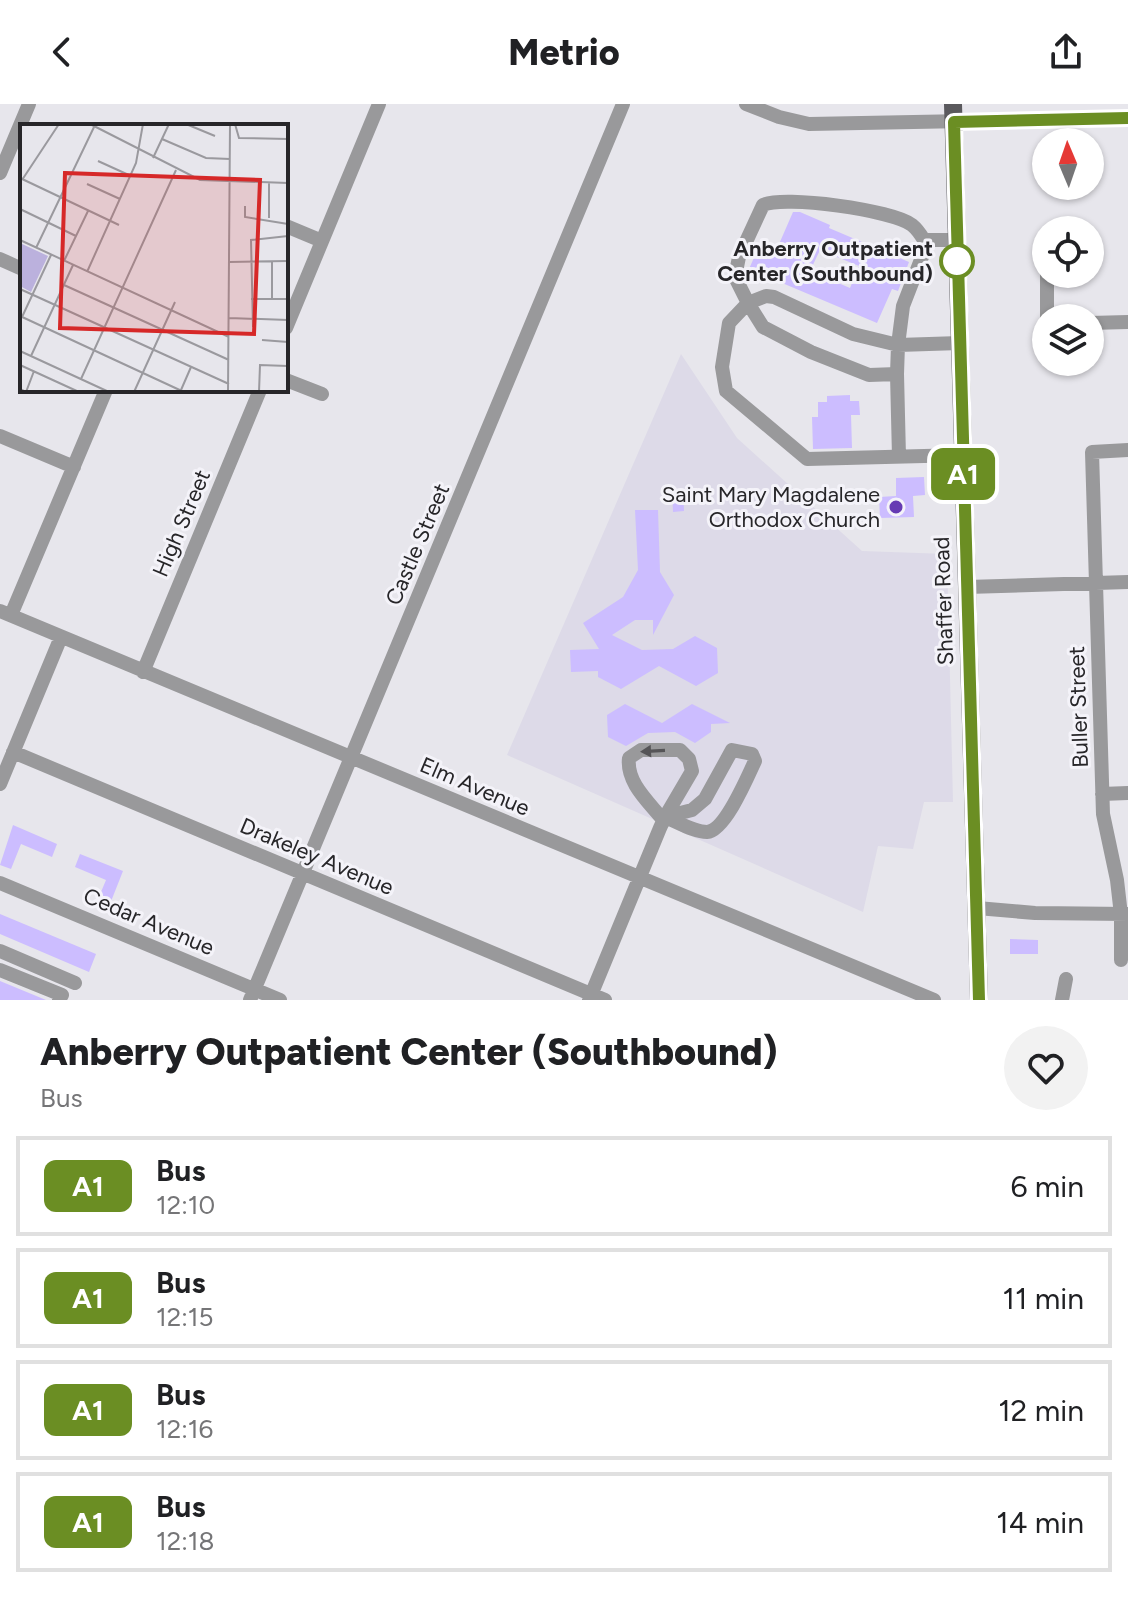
<!DOCTYPE html>
<style>
:root{--surface:#fff;--page:#f2f2f2;--text:#202124;--muted:#757577;--line:#e0e0e0}
body{margin:0;font-family:Figtree,sans-serif;background:var(--page);color:var(--text);height:100vh;display:flex;flex-direction:column;font-size:30px;white-space:nowrap}
*{box-sizing:border-box;margin:0}
p{font-size:26px;color:var(--muted)}
.icon{flex:none;width:44px;height:44px;fill:none;stroke:currentColor;stroke-width:2;stroke-linecap:round;stroke-linejoin:round}
.map{position:relative;height:896px;overflow:hidden}
.panel{display:flex;flex-direction:column;background:var(--surface);flex:1}
.panel>*{flex:none}
.badge{padding:0 16px;border-radius:12px;font-size:28px;line-height:52px}
.needle{width:52px;rotate:358deg}
.tools{position:absolute;left:1032px;top:24px;display:grid;gap:16px}
.tools a{display:grid;place-items:center;width:72px;height:72px;border-radius:50%;background:var(--surface);box-shadow:0 2px 6px #0004;font-size:40px}
.map>.badge{position:absolute;translate:-50% -50%;box-shadow:0 0 0 4px #fff}
.round{display:grid;place-items:center;flex:none;width:84px;height:84px;border-radius:42px;background:var(--page)}
.overview{display:flex;align-items:center;justify-content:space-between;height:136px;padding:0 40px}
h1{font-size:38px;font-weight:800;line-height:60px}
ul{padding:0;list-style:none}
li{display:flex;align-items:center;gap:24px;height:100px;margin:0 16px 12px;padding:0 24px;border:4px solid var(--line);border-radius:0px}
li div{flex:1}
li b{display:block;font-size:30px}
li em{font-style:normal}
li .badge{min-width:88px;font-weight:700;text-align:center}
header{display:flex;justify-content:space-between;align-items:center;height:104px;padding:0 40px;background:var(--surface);font-size:36px;font-weight:800}
.map>svg:first-child{display:block}
</style>
<header><svg class="icon" aria-label="back" viewBox="0 0 24 24"><path d="M15 5l-7 7 7 7"/></svg>Metrio<svg class="icon" aria-label="share" viewBox="0 0 24 24"><path d="M12 15V3M7 8l5-5 5 5M5 13v7h14v-7"/></svg></header>
<div class="map">
<svg width="1128" height="896" viewBox="0 0 1128 896">
<rect width="100%" height="100%" fill="#e7e6ec"/>
<path fill="#dddae8" d="M 681,250 L 737,334 L 862,447 L 947,450 L 953,698 L 924,698 L 913,745 L 878,742 L 863,808 L 507,651 Z"/>
<path fill="#ccbdff" fill-rule="evenodd" d="M 793,108 L 800,108 L 830,121 L 829,124 L 909,158 L 898,187 L 892,185 L 877,219 L 749,165 L 760,140 L 776,147 ZM 820,146 L 859,162 L 850,184 L 810,167 Z
M 850,291 L 850,297 L 859,297 L 860,311 L 851,311 L 852,344 L 813,345 L 812,313 L 818,313 L 818,298 L 827,298 L 827,292 Z
M 924,373 L 925,391 L 913,392 L 914,413 L 880,414 L 879,393 L 896,392 L 896,374 Z
M 672,385 L 683,385 L 684,407 L 673,408 Z
M 635,406 L 658,406 L 660,468 L 674,491 L 653,531 L 653,516 L 635,516 L 612,531 L 642,546 L 673,545 L 695,532 L 717,544 L 718,569 L 696,582 L 659,562 L 621,585 L 598,573 L 598,567 L 571,568 L 570,546 L 599,545 L 583,519 L 623,493 L 638,466 Z
M 625,600 L 662,619 L 692,600 L 730,619 L 711,620 L 711,628 L 695,639 L 675,628 L 648,629 L 626,642 L 608,633 L 607,611 Z
M 13,721 L 57,740 L 52,753 L 21,740 L 11,765 L 0,761 Z
M 80,750 L 123,767 L 108,805 L 96,800 L 106,776 L 75,763 Z
M 0,810 L 96,850 L 89,868 L 0,830 Z
M 1010,835 L 1038,836 L 1038,850 L 1010,850 Z
M 0,877 L 46,896 L 0,896 Z"/>
<g fill="none" stroke-linecap="round" stroke-linejoin="round">
<path stroke="#99999b" stroke-width="14" d="M 746,0 L 779,13 L 809,20 L 1128,14
M 0,69 L 29,0
M 286,122 L 322,137
M 957,136 L 924,136 C 921,131 917,125 912,121 C 893,106 783,91 763,101 L 739,153 L 735,173 L 748,199 L 729,219 L 722,263 L 726,287 L 807,355 L 963,351
M 0,155 L 22,165
M 1047,170 L 1047,214
M 1090,219 L 1128,218
M 286,224 L 379,0
M 897,270 L 898,241 L 960,239
M 286,276 L 322,290
M 0,332 L 74,363
M 899,353 L 897,270 L 869,271 L 811,248 L 763,223 L 748,199 L 766,192 L 774,193 L 853,230 L 898,241 L 903,202 L 922,153 L 924,136
M 967,483 L 1128,478
M 0,507 L 934,896
M 11,511 L 106,286
M 143,568 L 260,286
M 732,646 L 752,650 L 755,657 C 748,672 725,727 707,728 C 694,728 678,718 665,713 L 692,706 L 705,695 Z
M 13,648 L 605,896
M 0,680 L 61,533
M 1102,690 L 1128,689
M 0,779 L 280,896
M 977,804 L 1035,809 L 1128,810
M 0,847 L 75,879
M 1121,856 L 1121,811 L 1117,776 L 1103,710 L 1092,348 L 1128,346
M 0,866 L 62,891 L 59,896
M 250,896 L 623,0
M 589,896 L 660,724 L 665,713 L 692,667 L 689,655 L 680,646 L 641,646 L 629,654 C 626,679 649,698 664,717
M 1062,896 L 1066,875"/>
<path stroke="#5a595d" stroke-width="18" d="M 953,0 L 979,896"/>
</g>
<defs><path id="oneway-solid" d="M-6-.8H1V-3.2L6.5 0L1 3.2V.8H-6Z" transform="scale(2)"/></defs>
<use fill="#555457" href="#oneway-solid" transform="translate(653 647) rotate(177)"/>
<g fill="none" stroke-linecap="round" stroke-linejoin="round">
<defs>
<path id="line" d="M 979,896 L 954,18 L 1128,14"/>
</defs>
<use href="#line" stroke="#fff" stroke-width="18"/>
<use href="#line" stroke="#6b8e23" stroke-width="12"/>
</g>
<circle fill="#fff" stroke="#6b8e23" stroke-width="4" cx="957" cy="157" r="16"/>
<circle fill="#663bb3" stroke="#f4f3f9" stroke-width="3" cx="896" cy="403" r="8"/>
<g text-anchor="middle" stroke-width="6" stroke-linejoin="round" paint-order="stroke">
<g font-size="22" font-weight="bold" fill="#272629" stroke="#f4f3f9" text-anchor="end">
<text x="933" y="152">Anberry Outpatient<tspan x="933" dy="25">Center (Southbound)</tspan></text>
</g>
<g font-size="22" fill="#272629" stroke="#f4f3f9" text-anchor="end">
<text x="880" y="398">Saint Mary Magdalene<tspan x="880" dy="25">Orthodox Church</tspan></text>
</g>
<g font-size="22" fill="#272629" stroke="#f4f3f9">
<text transform="translate(181 419) rotate(-67)" y="8">High Street</text>
<text transform="translate(417 440) rotate(-67)" y="8">Castle Street</text>
<text transform="translate(943 497) rotate(-92)" y="8">Shaffer Road</text>
<text transform="translate(1078 603) rotate(-92)" y="8">Buller Street</text>
<text transform="translate(475 682) rotate(23)" y="8">Elm Avenue</text>
<text transform="translate(317 752) rotate(23)" y="8">Drakeley Avenue</text>
<text transform="translate(149 817) rotate(23)" y="8">Cedar Avenue</text>
</g>
</g>
<g transform="translate(20 20)">
<rect width="268" height="268" fill="#e7e6ec"/>
<path d="M 0,119 L 28,132 L 11,168 L 0,162 Z" fill="#bbb1dd"/>
<path fill="none" stroke="#9a999e" stroke-width="2" d="M 70,0 L 180,56 L 268,59M 166,0 L 195,12M 215,0 L 219,14 L 268,15M 142,15 L 186,34 L 210,35M 133,34 L 149,0M 78,37 L 111,52M 0,54 L 99,101M 2,56 L 39,0M 67,60 L 100,75M 225,82 L 225,93 L 268,100M 0,85 L 56,112M 249,94 L 249,59M 0,116 L 209,213M 16,124 L 75,1M 44,137 L 68,87M 209,138 L 268,137M 67,148 L 116,39 L 123,0M 44,161 L 209,236M 0,165 L 209,260M 231,175 L 268,175M 252,175 L 252,138M 0,192 L 164,268M 2,193 L 31,131M 209,194 L 268,196M 233,203 L 231,116 L 268,112M 242,216 L 268,218M 0,227 L 89,268M 11,232 L 53,141M 0,241 L 59,268M 61,255 L 156,46M 0,265 L 6,268 L 14,247M 161,266 L 171,243M 114,268 L 155,178M 208,268 L 210,0M 239,268 L 240,241 L 268,242"/>
<path fill="#d62828" fill-opacity="0.15" stroke="#d62828" stroke-width="4" d="M 45,49 L 240,56 L 234,210 L 40,204 Z"/>
<rect width="268" height="268" fill="none" stroke="#272629" stroke-width="4"/>
</g>
</svg>
<div class="tools">
<a><svg class="needle" viewBox="-14 -14 28 28"><path d="M0-13l5 13h-10z" fill="#e53935"/><path d="M0 13l5-13h-10z" fill="#757577"/></svg></a>
<a><svg class="icon" aria-label="locate" viewBox="0 0 24 24"><circle cx="12" cy="12" r="6"/><path d="M12 2v4M12 18v4M2 12h4M18 12h4"/></svg></a>
<a><svg class="icon" aria-label="layers" viewBox="0 0 24 24"><path d="M12 4l9 5-9 5-9-5zM3 14l9 5 9-5"/></svg></a>
</div>
<b class="badge" style="left:963px;top:370px;background:#6b8e23;color:#fff">A1</b>
</div>
<section class="panel">
<div class="overview"><div><h1>Anberry Outpatient Center (Southbound)</h1><p>Bus</p></div><a class="round"><svg class="icon" aria-label="heart" viewBox="0 0 24 24"><path d="M12 20l-8-8c-3-5 5-10 8-4 3-6 11-1 8 4z"/></svg></a></div>
<ul>
<li><span class="badge" style="background:#6b8e23;color:#fff">A1</span><div><b>Bus</b><p>12:10</p></div><em>6 min</em></li>
<li><span class="badge" style="background:#6b8e23;color:#fff">A1</span><div><b>Bus</b><p>12:15</p></div><em>11 min</em></li>
<li><span class="badge" style="background:#6b8e23;color:#fff">A1</span><div><b>Bus</b><p>12:16</p></div><em>12 min</em></li>
<li><span class="badge" style="background:#6b8e23;color:#fff">A1</span><div><b>Bus</b><p>12:18</p></div><em>14 min</em></li>
</ul>
</section>
